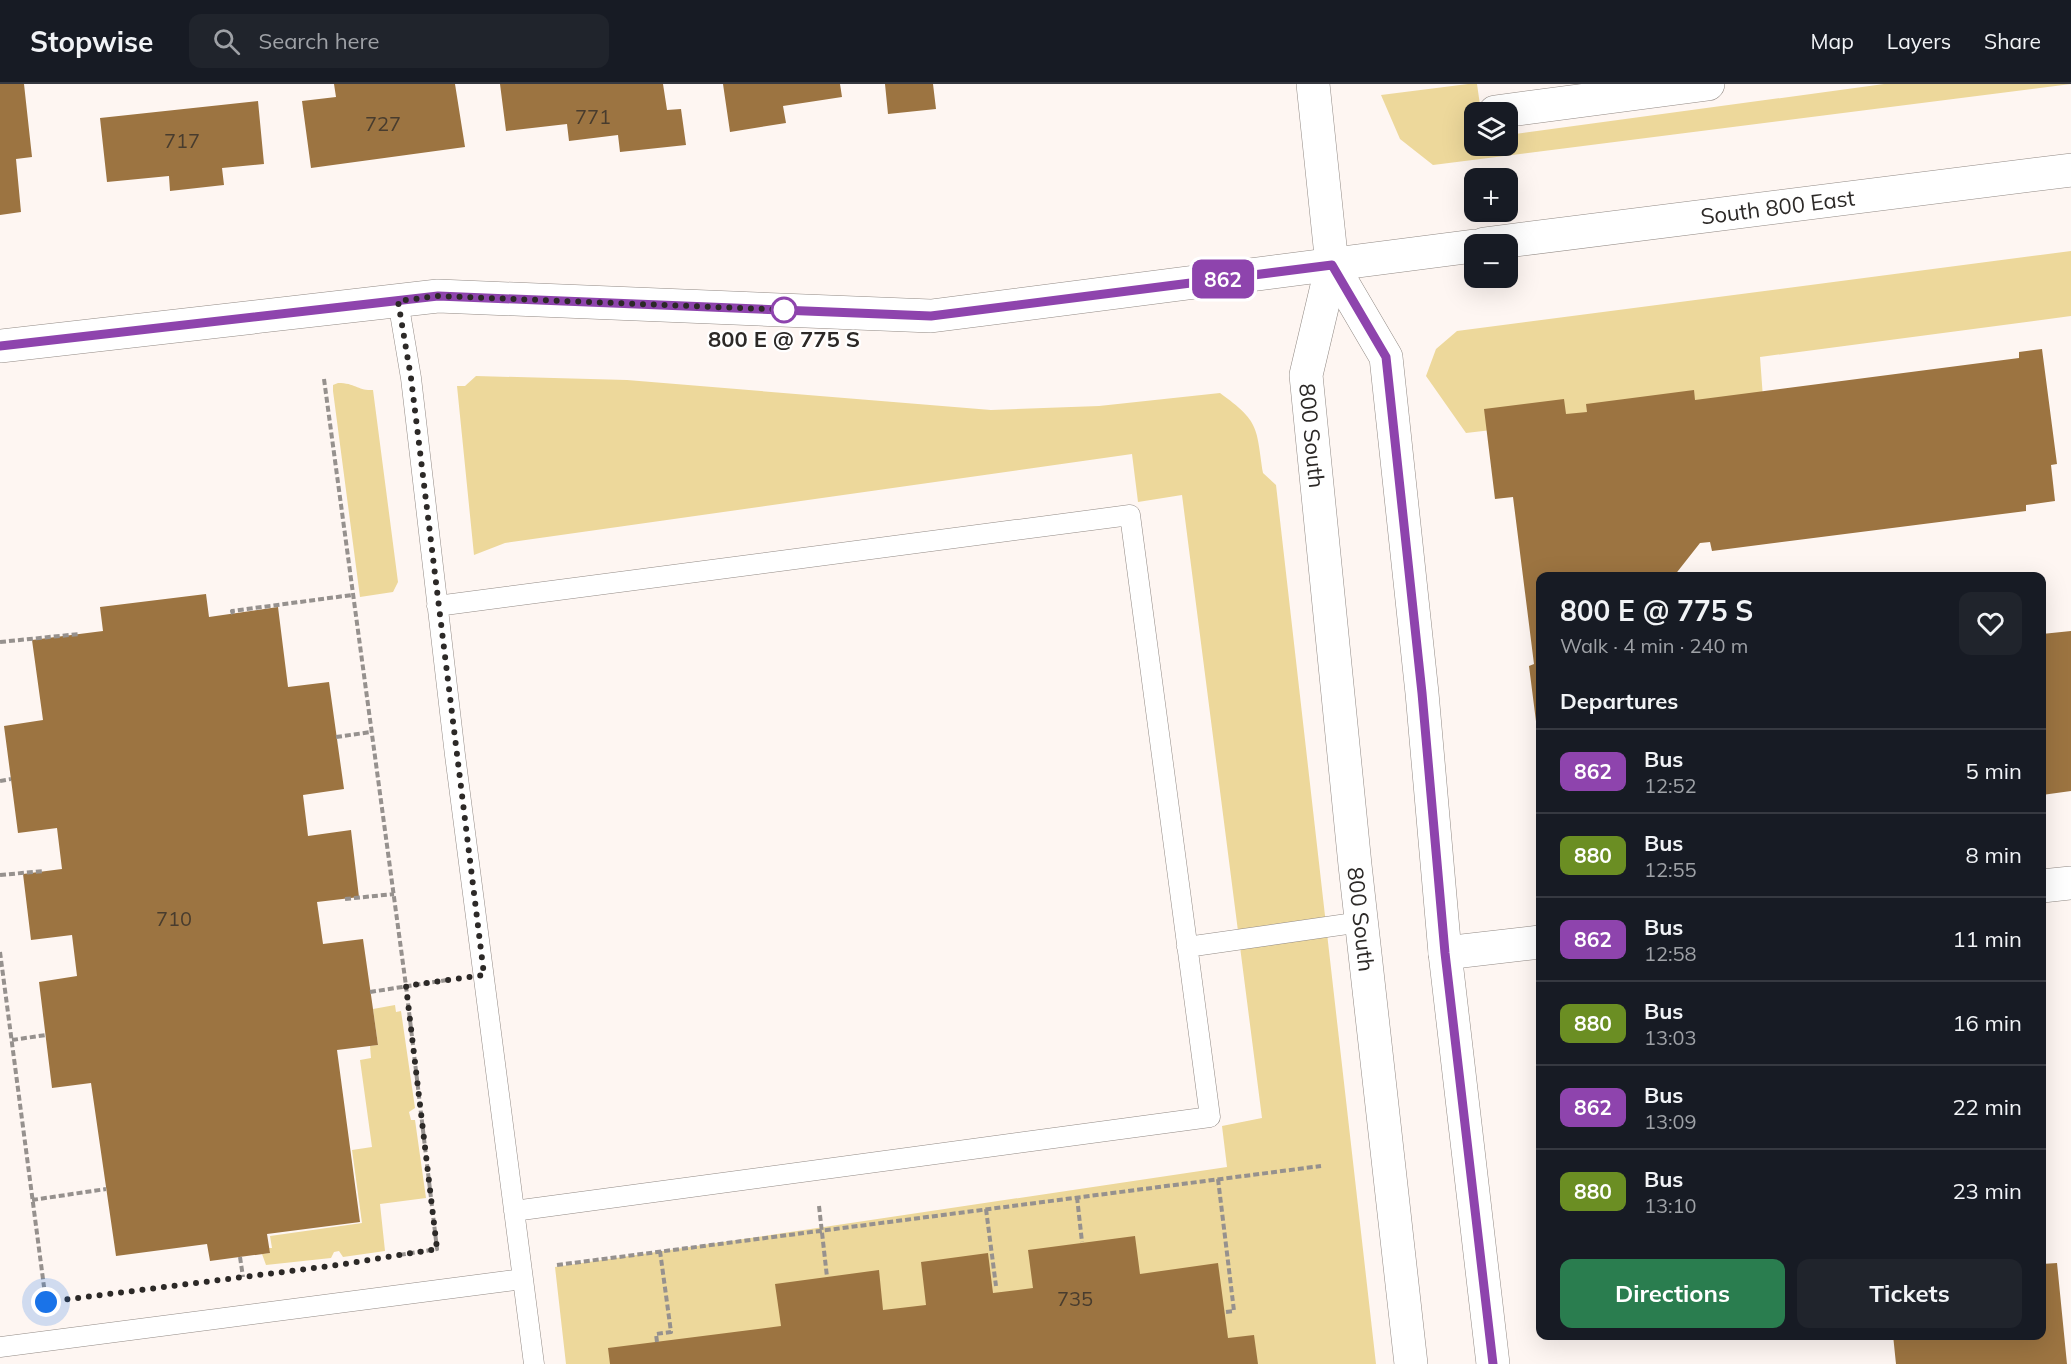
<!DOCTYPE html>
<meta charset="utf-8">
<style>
:root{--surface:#171b24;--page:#20242c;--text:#f1f3f6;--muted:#9ea1a6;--line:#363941;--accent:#2a7d4f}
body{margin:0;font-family:Mulish,sans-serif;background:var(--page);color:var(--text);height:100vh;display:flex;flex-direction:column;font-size:22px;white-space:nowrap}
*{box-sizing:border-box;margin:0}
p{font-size:20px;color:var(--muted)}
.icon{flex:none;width:33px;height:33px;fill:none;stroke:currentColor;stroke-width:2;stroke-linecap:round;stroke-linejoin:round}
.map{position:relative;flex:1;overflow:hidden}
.details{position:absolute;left:1536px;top:488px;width:510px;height:768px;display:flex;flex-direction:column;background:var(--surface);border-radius:12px;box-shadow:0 6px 24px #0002}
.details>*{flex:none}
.badge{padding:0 12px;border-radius:9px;font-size:21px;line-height:39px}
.fabs{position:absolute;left:1464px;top:18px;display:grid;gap:12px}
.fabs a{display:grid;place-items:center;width:54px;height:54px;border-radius:12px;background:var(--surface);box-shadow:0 6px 24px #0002;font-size:30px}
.you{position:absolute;width:30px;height:30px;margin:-15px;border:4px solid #fff;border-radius:50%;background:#1a73e8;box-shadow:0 0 0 9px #1a73e833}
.map>.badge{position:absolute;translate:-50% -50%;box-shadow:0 0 0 3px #fff}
h2{padding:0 24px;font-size:22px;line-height:54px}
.round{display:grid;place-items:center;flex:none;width:63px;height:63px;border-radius:12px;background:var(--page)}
.summary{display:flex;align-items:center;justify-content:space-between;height:102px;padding:0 24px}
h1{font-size:28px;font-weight:700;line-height:45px}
.action{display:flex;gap:12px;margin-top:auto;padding:12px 24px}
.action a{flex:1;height:69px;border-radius:12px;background:var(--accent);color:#fff;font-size:24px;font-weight:700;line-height:69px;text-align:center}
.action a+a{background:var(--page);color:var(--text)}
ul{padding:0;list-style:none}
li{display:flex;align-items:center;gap:18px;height:84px;padding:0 24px;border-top:2px solid var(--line)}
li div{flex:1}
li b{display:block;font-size:22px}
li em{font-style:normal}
li .badge{min-width:66px;font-weight:700;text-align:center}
header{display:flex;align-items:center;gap:36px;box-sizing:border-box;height:84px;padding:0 30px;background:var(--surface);border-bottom:2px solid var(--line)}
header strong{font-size:28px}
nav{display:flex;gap:33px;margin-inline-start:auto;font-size:21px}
.search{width:420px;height:54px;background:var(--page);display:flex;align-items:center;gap:15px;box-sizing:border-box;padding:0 21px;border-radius:12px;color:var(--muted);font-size:22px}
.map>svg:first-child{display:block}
</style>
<header>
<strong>Stopwise</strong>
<div class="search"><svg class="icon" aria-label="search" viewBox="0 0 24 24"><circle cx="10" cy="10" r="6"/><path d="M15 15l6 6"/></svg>Search here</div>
<nav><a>Map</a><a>Layers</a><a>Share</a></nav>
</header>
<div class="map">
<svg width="2071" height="1280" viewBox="0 0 2071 1280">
<rect width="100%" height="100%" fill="#fef6f2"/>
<path fill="#edd89b" d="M 1468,0 L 1477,0 L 1481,28 L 1474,28 L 1474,62 L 1508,62 L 1508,51 L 1884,0 L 2071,0 L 1433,81 L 1400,55 L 1381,11 Z
M 2071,167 L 2071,232 L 1760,273 L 1763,314 L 1466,349 L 1426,292 L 1436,265 L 1457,247 Z
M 476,292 L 627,296 L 991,326 L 1099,322 L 1220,309 C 1260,338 1256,343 1263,389 L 1276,401 L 1376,1280 L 566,1280 L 555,1183 L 1227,1083 L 1222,1042 L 1262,1034 L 1182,411 L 1138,418 L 1132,370 L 505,459 L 474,471 L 457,302 L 465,302 Z
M 338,299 C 356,299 358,307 373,306 L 398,498 L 393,508 L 360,513 L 333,307 L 333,301 Z
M 395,921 L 396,928 L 401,927 L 415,1024 L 409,1028 L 411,1036 L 415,1036 L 426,1114 L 380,1120 L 385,1167 L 343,1173 L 339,1167 L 334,1168 L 331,1174 L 266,1181 L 262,1170 L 270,1169 L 269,1164 L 272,1164 L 270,1152 L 362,1139 L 352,1066 L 372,1063 L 360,976 L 371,974 L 370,962 L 378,961 L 373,925 Z"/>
<path fill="#9c7441" d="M 0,0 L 24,0 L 32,73 L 16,75 L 21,128 L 0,131 Z
M 334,0 L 455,0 L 465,63 L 311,84 L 302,17 L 336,13 Z
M 500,0 L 663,0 L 667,26 L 681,25 L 686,61 L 620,68 L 618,51 L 569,57 L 567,40 L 506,47 Z
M 723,0 L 840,0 L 842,13 L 783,22 L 786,39 L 730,48 Z
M 885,0 L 933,0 L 936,25 L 888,30 Z
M 258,17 L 264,80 L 222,84 L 224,101 L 170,107 L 169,92 L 107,98 L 100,34 Z
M 2042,265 L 2057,380 L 2051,381 L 2055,417 L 2026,421 L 2026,427 L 1712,467 L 1710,458 L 1700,459 L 1674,492 L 1540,492 L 1539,661 L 1529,582 L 1534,580 L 1513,413 L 1495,415 L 1484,325 L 1564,315 L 1566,330 L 1587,328 L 1586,320 L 1694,306 L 1695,316 L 2019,274 L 2019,268 Z
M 206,510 L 209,533 L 278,523 L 288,603 L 329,598 L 344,705 L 303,711 L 308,752 L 351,746 L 359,813 L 317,818 L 323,860 L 363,855 L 373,925 L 378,961 L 337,966 L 360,1138 L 267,1150 L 270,1169 L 210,1177 L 207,1160 L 116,1172 L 91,999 L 52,1004 L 39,898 L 77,892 L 72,851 L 31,856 L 23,790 L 62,785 L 57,744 L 18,749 L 4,642 L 43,636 L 32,556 L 103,547 L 100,523 Z
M 2071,547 L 2071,707 L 2042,711 L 2042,550 Z
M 1135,1152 L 1140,1190 L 1218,1179 L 1228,1254 L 1254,1251 L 1258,1280 L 610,1280 L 608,1264 L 781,1242 L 775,1200 L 879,1186 L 883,1226 L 926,1221 L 921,1178 L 988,1169 L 993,1209 L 1033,1204 L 1028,1166 Z
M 2057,1179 L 2067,1280 L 1896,1280 L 1893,1251 L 2042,1251 L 2042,1180 Z"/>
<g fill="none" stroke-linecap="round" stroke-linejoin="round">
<defs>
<path id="lane" d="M 398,217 L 411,294 L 455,671 L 534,1280
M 437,522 L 1130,431 L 1210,1033 L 514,1127
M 1187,863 L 1361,838
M 0,1263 L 523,1195"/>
<path id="street" d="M 1495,28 L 1708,0
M 2042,802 L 2071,799
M 1445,869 L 1540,858"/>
<g id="secondary">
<path id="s1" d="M 1313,0 L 1332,181 L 1306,291 L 1355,781 L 1411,1280"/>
<path id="s2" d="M 1484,160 L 2071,86"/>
<path d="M 1332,181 L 1386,273 L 1422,609 L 1445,869 L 1493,1280"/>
<path d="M 0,262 L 438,212 L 931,232 L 1474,162"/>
</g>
</defs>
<use href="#lane" stroke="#928a85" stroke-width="21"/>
<use href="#street" stroke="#928a85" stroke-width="34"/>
<use href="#secondary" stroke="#928a85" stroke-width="34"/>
<path stroke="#96918e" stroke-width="4" stroke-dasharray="6 3" stroke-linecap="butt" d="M 324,295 L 406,902 L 437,1165 L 399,1171
M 233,530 L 232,527 L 352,511
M 0,558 L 79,550
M 336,653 L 371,648
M 0,697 L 11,695
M 0,791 L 44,787
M 345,815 L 394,810
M 0,868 L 46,1218 L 49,1218
M 370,908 L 447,896
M 12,956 L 46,951
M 1218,1095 L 1234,1227 L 1225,1228
M 1077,1113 L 1082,1158
M 32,1116 L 106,1105
M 819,1122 L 827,1193
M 986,1125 L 996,1202
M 240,1173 L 243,1193
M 557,1181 L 1321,1082
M 657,1258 L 656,1250 L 671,1248 L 660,1167"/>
<use href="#lane" stroke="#fff" stroke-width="20"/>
<use href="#street" stroke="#fff" stroke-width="33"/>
<use href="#secondary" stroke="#fff" stroke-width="33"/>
</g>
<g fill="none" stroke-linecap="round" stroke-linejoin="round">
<defs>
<path id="line" d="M 0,262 L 438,212 L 931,232 L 1332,181 L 1386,273 L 1422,609 L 1445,869 L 1493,1280"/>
</defs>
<use href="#line" stroke="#fff" stroke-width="14"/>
<use href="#line" stroke="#8e44ad" stroke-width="9"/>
<path stroke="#2c2927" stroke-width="6" stroke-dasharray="0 10.8" d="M 46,1218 L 338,1181 L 437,1165 L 406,902 L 484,891 L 411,294 L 398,217 L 438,212 L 790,226 L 784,226"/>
</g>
<circle fill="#fff" stroke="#8e44ad" stroke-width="3" cx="784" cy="226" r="12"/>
<g text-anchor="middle" stroke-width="4.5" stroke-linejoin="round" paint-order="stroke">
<g font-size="20" fill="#483c2e">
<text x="593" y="40">771</text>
<text x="383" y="47">727</text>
<text x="182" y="64">717</text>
<text x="174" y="842">710</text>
<text x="1075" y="1222">735</text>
</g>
<g font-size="22" fill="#2c2927" stroke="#fff">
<text dy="8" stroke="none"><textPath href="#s2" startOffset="296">South 800 East</textPath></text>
<text dy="8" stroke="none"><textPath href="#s1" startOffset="356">800 South</textPath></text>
<text dy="8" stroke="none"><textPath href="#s1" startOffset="842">800 South</textPath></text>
</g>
<g font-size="22" font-weight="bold" fill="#2c2927" stroke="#fff">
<text x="784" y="263">800 E @ 775 S</text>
</g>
</g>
</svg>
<div class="fabs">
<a><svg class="icon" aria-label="layers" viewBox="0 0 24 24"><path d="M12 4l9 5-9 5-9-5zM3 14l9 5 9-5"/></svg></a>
<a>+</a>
<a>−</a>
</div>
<div class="you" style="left:46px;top:1218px"></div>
<b class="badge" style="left:1223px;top:195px;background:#8e44ad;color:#fff">862</b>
<section class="details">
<div class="summary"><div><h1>800 E @ 775 S</h1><p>Walk · 4 min · 240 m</p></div><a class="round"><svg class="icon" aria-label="heart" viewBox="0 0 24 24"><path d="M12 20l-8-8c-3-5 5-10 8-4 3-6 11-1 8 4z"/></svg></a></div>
<h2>Departures</h2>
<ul>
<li><span class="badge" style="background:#8e44ad;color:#fff">862</span><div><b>Bus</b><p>12:52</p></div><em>5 min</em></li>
<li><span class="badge" style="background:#6b8e23;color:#fff">880</span><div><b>Bus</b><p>12:55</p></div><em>8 min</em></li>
<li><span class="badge" style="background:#8e44ad;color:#fff">862</span><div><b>Bus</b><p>12:58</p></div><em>11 min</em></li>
<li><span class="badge" style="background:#6b8e23;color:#fff">880</span><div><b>Bus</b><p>13:03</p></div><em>16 min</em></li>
<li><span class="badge" style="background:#8e44ad;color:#fff">862</span><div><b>Bus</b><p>13:09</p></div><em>22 min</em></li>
<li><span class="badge" style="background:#6b8e23;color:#fff">880</span><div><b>Bus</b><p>13:10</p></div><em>23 min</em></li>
</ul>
<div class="action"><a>Directions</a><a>Tickets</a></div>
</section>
</div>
